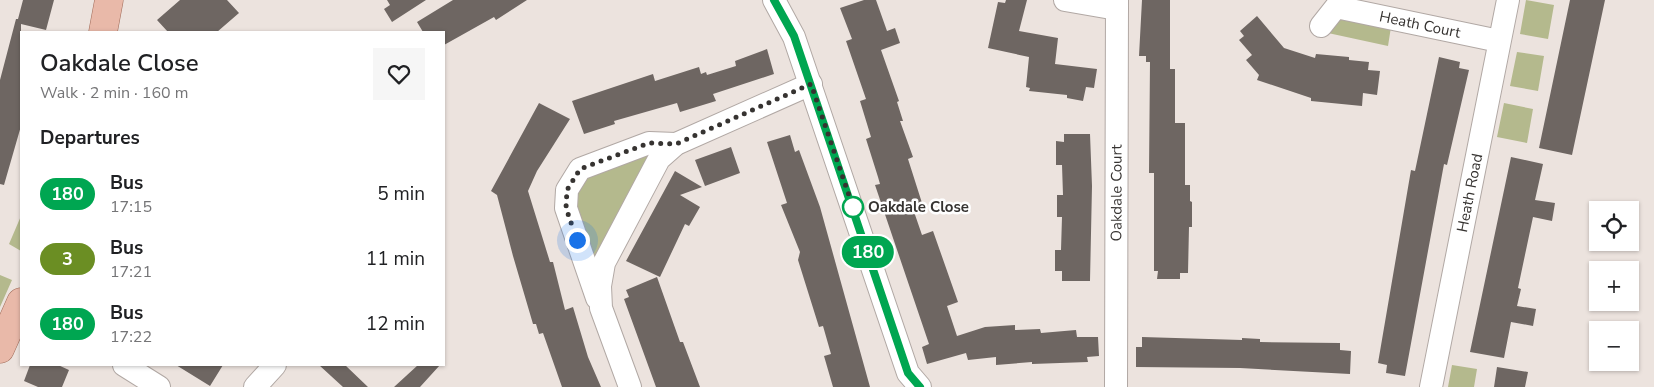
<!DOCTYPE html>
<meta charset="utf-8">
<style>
:root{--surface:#fff;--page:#f6f6f6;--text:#202124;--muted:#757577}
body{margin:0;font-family:"Nunito Sans",sans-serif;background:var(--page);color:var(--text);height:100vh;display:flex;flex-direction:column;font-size:19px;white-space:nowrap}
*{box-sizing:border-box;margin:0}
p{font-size:16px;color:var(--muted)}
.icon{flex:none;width:28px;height:28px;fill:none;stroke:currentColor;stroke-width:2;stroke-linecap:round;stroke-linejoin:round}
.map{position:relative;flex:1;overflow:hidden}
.panel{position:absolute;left:20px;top:31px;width:425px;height:335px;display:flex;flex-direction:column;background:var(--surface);border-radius:0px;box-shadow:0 1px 4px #0004}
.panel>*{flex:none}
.badge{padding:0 10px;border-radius:16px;font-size:18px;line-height:32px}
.tools{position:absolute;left:1589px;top:201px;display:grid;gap:10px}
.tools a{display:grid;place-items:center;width:50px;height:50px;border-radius:0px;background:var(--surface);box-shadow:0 1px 4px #0004;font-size:25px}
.you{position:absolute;width:25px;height:25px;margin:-12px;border:4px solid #fff;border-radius:50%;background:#1a73e8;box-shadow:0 0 0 8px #1a73e833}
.map>.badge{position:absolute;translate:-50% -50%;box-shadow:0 0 0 2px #fff}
h2{padding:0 20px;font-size:19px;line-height:45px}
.round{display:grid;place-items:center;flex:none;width:52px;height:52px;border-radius:0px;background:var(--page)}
.overview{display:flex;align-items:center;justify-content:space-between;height:85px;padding:0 20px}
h1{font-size:24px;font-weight:600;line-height:38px}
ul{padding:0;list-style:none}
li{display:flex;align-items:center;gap:15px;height:65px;padding:0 20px}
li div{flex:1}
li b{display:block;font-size:19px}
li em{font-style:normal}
li .badge{min-width:55px;font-weight:700;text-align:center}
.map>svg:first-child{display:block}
</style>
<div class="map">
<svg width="1654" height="387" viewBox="0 0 1654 387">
<rect width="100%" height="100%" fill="#ece3de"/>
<path fill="#b4b98d" d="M 1526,0 L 1554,5 L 1548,39 L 1520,34 Z
M 1343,18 L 1391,27 L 1388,46 L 1328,33 L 1336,21 Z
M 1517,52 L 1544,56 L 1538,91 L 1510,86 Z
M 1504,103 L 1533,109 L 1527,143 L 1497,137 Z
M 654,153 L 595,259 L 571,200 L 586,171 Z
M 21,216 L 21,251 L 9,244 Z
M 0,275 L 12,280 L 0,307 Z
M 1452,365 L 1477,369 L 1474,387 L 1448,387 Z"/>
<path fill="#6e6662" d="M 23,0 L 54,0 L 46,30 L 21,24 L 21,126 L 4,185 L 0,184 L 0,80 L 16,19 L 18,19 Z
M 180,0 L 227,0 L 239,13 L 217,32 L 168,32 L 157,20 Z
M 387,0 L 426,0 L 392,22 L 384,9 L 390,5 Z
M 453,0 L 527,0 L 496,20 L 494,17 L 444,45 L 444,32 L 423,32 L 417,22 Z
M 864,0 L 876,0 L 887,31 L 895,28 L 900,43 L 881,50 L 899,101 L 897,102 L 903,121 L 900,121 L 913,157 L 908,159 L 922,203 L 912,206 L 922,235 L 933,231 L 958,302 L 947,306 L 957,336 L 985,327 L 1015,325 L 1015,330 L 1040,329 L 1041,333 L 1076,330 L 1077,337 L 1098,337 L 1099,356 L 1087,357 L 1088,362 L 1032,364 L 1032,362 L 996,365 L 996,357 L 968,360 L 966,353 L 927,364 L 922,347 L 929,344 L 875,185 L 880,184 L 878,177 L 866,139 L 871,137 L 860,101 L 866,99 L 846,41 L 852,39 L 840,8 Z
M 1006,0 L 1027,0 L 1019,31 L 1058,38 L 1055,64 L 1097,69 L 1094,88 L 1086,87 L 1083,101 L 1067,98 L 1067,95 L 1029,91 L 1030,88 L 1026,87 L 1029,57 L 988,48 L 998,2 L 1005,3 Z
M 1142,0 L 1170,0 L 1170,69 L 1175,69 L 1175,123 L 1185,123 L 1185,185 L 1190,185 L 1190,201 L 1192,202 L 1192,227 L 1189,227 L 1188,273 L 1180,273 L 1180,279 L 1157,279 L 1158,271 L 1154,271 L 1154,173 L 1149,173 L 1150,62 L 1146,62 L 1146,56 L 1139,56 Z
M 1570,0 L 1605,0 L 1572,155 L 1539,148 Z
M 1257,16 L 1284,48 L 1315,58 L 1316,54 L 1349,57 L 1349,60 L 1369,62 L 1368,70 L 1380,71 L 1377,95 L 1363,93 L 1362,106 L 1311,101 L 1311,98 L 1257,80 L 1259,75 L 1246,60 L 1252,55 L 1239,40 L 1244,36 L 1240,31 Z
M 767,49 L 774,74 L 713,94 L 716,101 L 680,112 L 677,103 L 614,121 L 615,124 L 584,134 L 572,101 L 653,74 L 655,81 L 699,67 L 701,74 L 706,72 L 707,75 L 736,66 L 735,61 Z
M 1439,57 L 1460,62 L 1459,68 L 1469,70 L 1447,165 L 1444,164 L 1405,376 L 1386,373 L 1387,365 L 1378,363 L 1411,170 L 1415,171 Z
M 539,103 L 570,119 L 537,171 L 528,191 L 550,262 L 553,262 L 565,310 L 573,307 L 588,357 L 601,387 L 562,387 L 543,333 L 539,334 L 536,324 L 533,324 L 513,256 L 497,195 L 491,191 Z
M 1064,134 L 1090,134 L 1092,186 L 1090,281 L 1062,281 L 1062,271 L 1055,271 L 1055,250 L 1061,250 L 1062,217 L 1057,217 L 1057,195 L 1063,195 L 1062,165 L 1056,165 L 1056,141 L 1064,142 Z
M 790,135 L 795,152 L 799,150 L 820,207 L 870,387 L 833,387 L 824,356 L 831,354 L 823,326 L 819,327 L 798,260 L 800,252 L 781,205 L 787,203 L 767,142 Z
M 731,147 L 740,173 L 705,186 L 695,160 Z
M 1511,157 L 1543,164 L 1535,200 L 1555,203 L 1552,221 L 1533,217 L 1518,288 L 1521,289 L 1517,306 L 1536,309 L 1533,326 L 1511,322 L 1504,358 L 1470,352 Z
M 675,171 L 702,187 L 680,195 L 700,207 L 689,226 L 685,224 L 660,277 L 626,261 Z
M 657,277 L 680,342 L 683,342 L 700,387 L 656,387 L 624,299 L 629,297 L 626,290 Z
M 1142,337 L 1242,340 L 1242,338 L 1260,339 L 1260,342 L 1340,343 L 1340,350 L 1351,351 L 1350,374 L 1240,368 L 1136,367 L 1136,347 L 1142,347 Z
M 30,365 L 58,365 L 69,370 L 62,387 L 38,387 L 24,381 Z
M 176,365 L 223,365 L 210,386 Z
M 319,365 L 345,365 L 368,387 L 343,387 Z
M 418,365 L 440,365 L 420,387 L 394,387 Z
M 1497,367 L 1528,372 L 1525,387 L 1494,387 Z"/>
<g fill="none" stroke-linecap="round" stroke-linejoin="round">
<defs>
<g id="street">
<path d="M 774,0 L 794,37 L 908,373 L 920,387"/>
<path d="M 1065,0 L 1117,9"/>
<path id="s1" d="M 1321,26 L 1336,7 L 1499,41"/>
<path d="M 597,298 L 566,208 L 567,190 L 580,169 L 649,143 L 676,144"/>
<path d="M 124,365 L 159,387"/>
<path d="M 255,387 L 275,365"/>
<path d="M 630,387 L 601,308 L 600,286 L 604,263 L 659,159 L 676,144 L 811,84"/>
<path id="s2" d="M 1116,387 L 1117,0"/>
<path id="s3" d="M 1431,387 L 1508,0"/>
</g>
<path id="primary" d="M 103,32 L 109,0
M 0,349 L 21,302"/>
</defs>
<use href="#street" stroke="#b1a8a4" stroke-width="24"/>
<use href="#primary" stroke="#a16c5a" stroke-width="29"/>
<use href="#street" stroke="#fff" stroke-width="22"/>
<use href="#primary" stroke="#e9b9a9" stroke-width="28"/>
</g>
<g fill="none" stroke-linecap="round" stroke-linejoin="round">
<defs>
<path id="line" d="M 774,0 L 794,36 L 908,373 L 920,387"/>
</defs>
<use href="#line" stroke="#fff" stroke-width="11"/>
<use href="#line" stroke="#00a651" stroke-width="8"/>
<path stroke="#363331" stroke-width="5" stroke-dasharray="0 9" d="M 577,240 L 566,208 L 567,190 L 580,169 L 649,143 L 676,144 L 811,84 L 854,210 L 853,207"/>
</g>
<circle fill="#fff" stroke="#00a651" stroke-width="2.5" cx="853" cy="207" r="10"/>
<g text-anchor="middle" stroke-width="5" stroke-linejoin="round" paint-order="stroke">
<g font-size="15" fill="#363331" stroke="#fff">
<text dy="5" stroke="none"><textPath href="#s1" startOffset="110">Heath Court</textPath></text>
<text dy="5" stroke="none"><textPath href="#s2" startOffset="194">Oakdale Court</textPath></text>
<text dy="5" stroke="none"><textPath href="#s3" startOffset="198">Heath Road</textPath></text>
</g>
<g font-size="15" font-weight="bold" fill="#363331" stroke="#fff" text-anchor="start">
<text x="868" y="212">Oakdale Close</text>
</g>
</g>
</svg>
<div class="tools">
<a><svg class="icon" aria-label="locate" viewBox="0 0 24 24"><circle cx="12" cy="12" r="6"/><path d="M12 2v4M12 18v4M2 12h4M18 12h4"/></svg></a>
<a>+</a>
<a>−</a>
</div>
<div class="you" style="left:577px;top:240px"></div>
<b class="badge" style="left:868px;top:252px;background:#00a651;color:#fff">180</b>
<section class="panel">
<div class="overview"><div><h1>Oakdale Close</h1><p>Walk · 2 min · 160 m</p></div><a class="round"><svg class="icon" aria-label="heart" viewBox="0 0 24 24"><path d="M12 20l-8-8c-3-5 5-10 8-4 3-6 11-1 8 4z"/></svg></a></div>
<h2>Departures</h2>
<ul>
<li><span class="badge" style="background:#00a651;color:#fff">180</span><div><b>Bus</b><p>17:15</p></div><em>5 min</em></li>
<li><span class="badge" style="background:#6b8e23;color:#fff">3</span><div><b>Bus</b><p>17:21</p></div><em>11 min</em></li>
<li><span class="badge" style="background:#00a651;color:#fff">180</span><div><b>Bus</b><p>17:22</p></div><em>12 min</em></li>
</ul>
</section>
</div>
